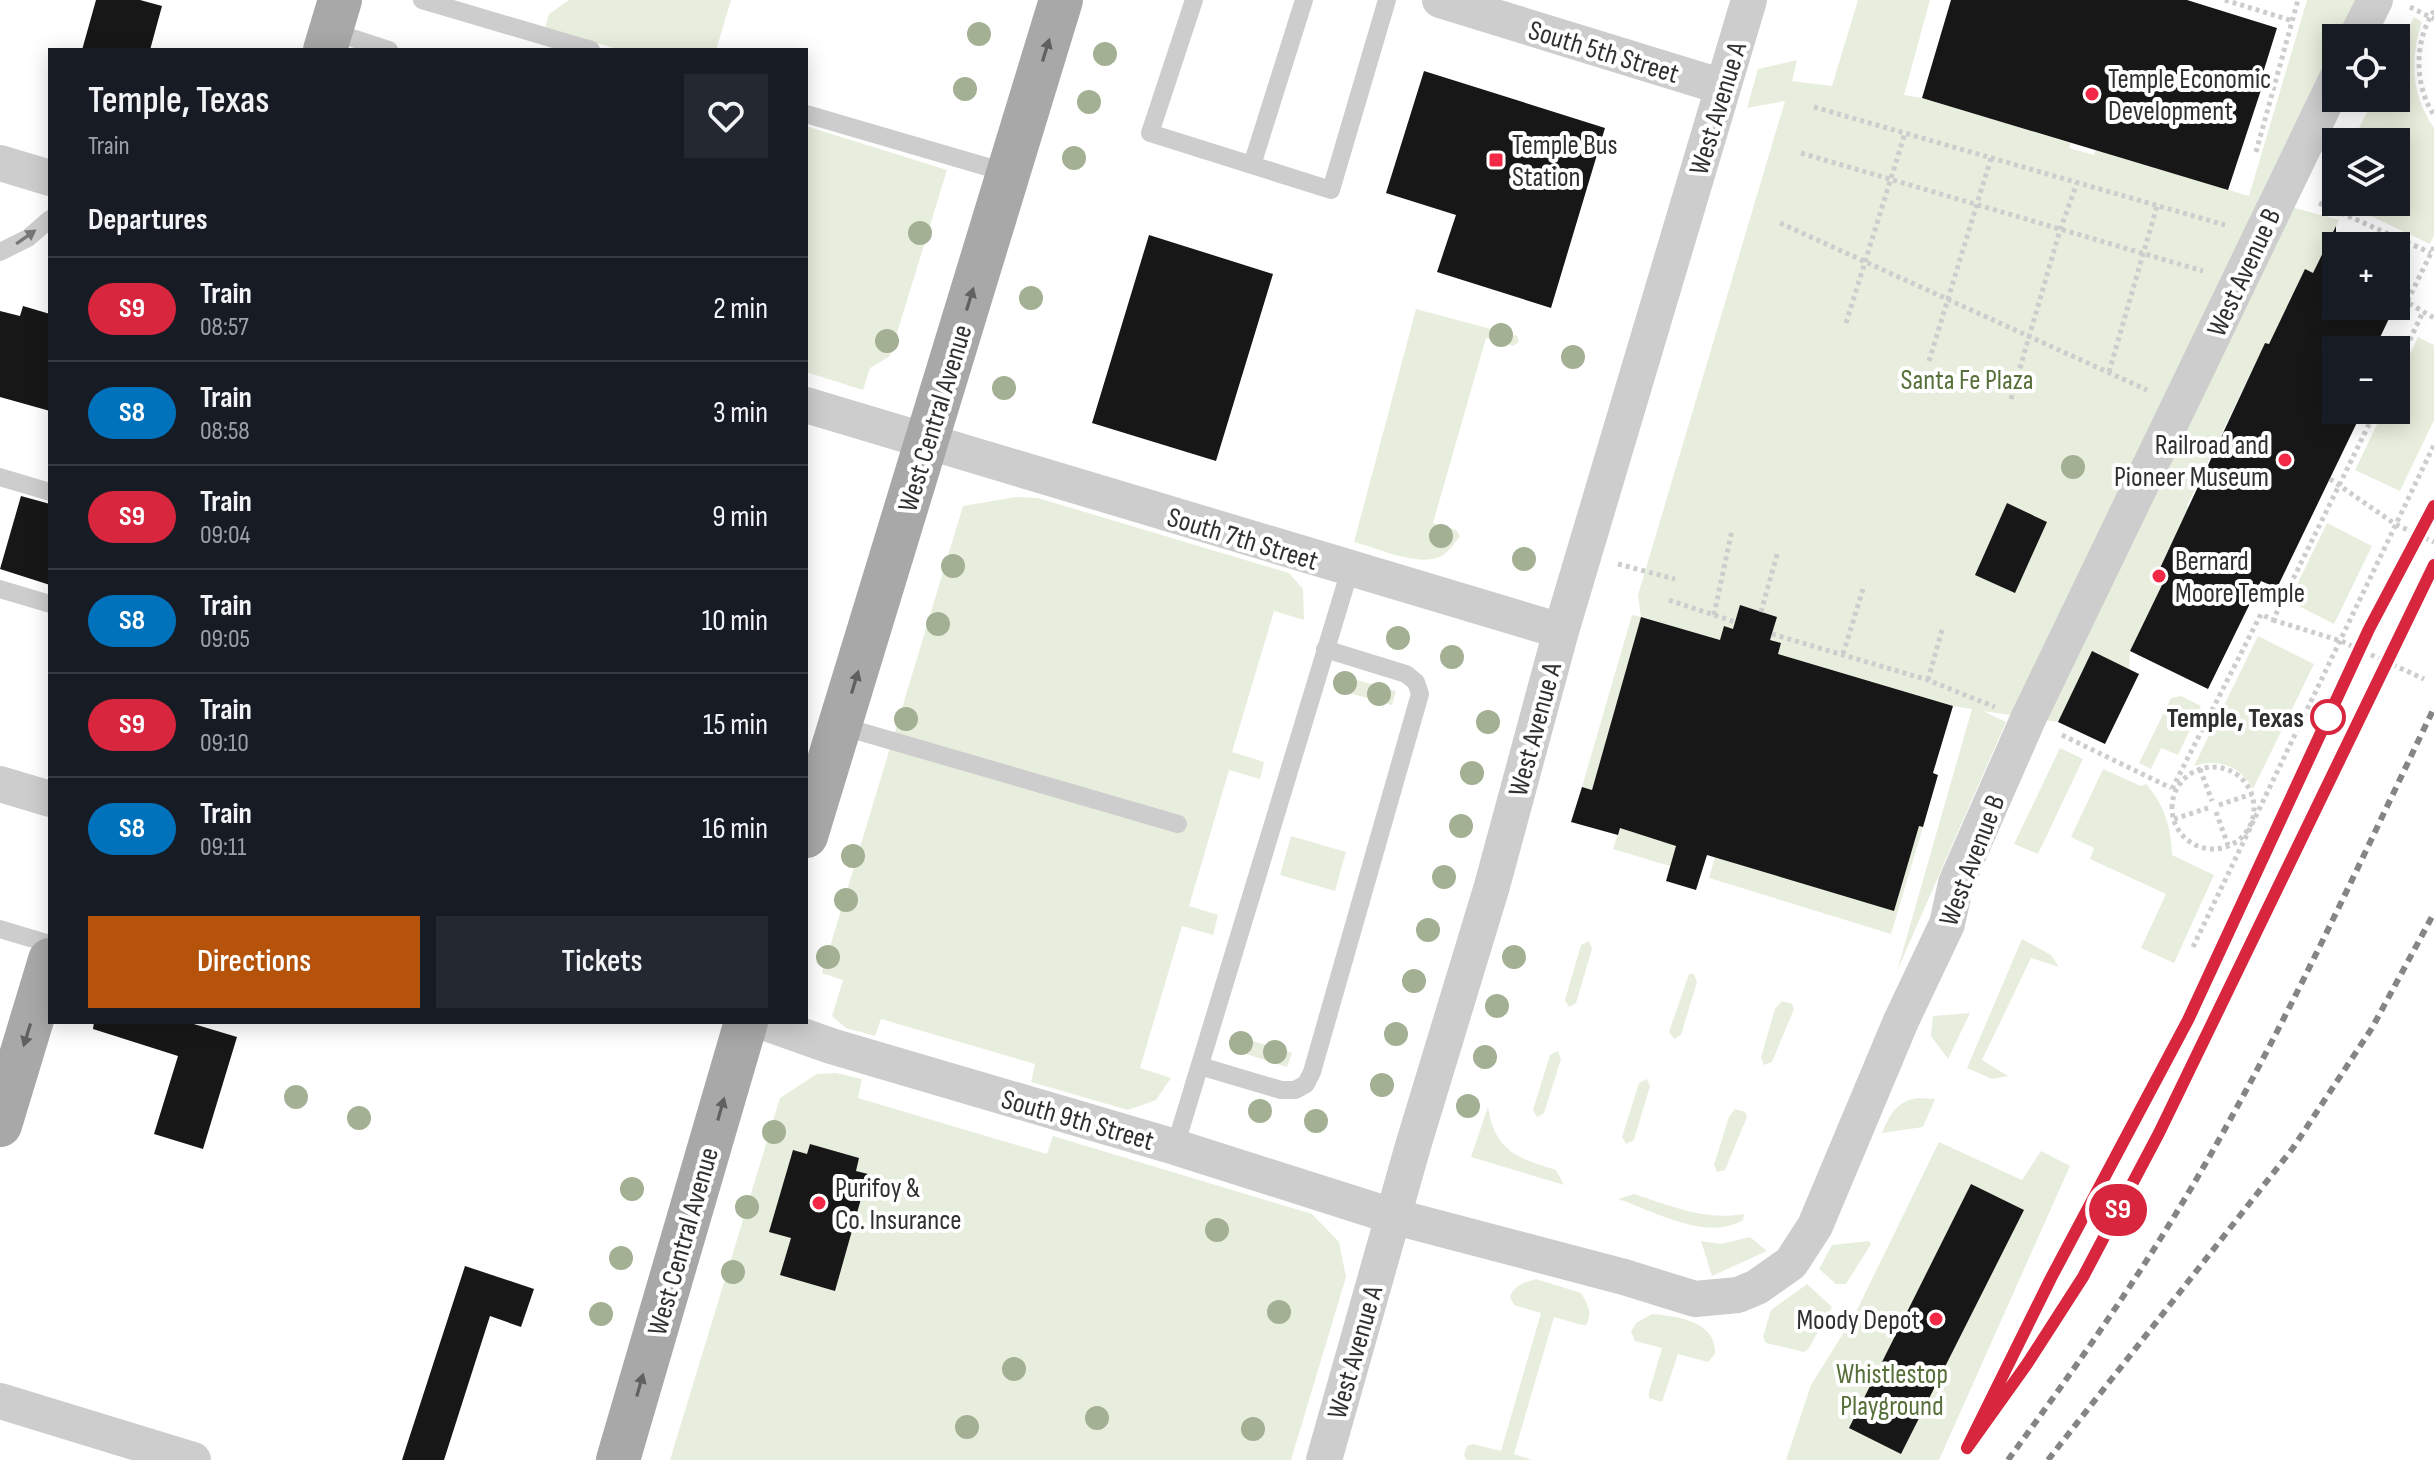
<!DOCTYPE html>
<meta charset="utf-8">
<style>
:root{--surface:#171b24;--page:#242831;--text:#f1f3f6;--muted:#9ea1a6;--line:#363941;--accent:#b45309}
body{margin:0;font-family:"Sofia Sans Condensed",sans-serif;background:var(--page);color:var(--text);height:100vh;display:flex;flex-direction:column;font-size:30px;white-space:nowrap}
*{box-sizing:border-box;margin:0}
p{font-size:26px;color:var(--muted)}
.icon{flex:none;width:44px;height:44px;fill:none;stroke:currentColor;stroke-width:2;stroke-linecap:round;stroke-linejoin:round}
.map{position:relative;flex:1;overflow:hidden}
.details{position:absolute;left:48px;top:48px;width:760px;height:976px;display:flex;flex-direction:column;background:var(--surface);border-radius:0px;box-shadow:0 4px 20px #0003}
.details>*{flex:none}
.badge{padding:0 16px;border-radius:26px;font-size:28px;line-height:52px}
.buttons{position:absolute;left:2322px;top:24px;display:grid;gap:16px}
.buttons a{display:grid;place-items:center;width:88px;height:88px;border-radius:0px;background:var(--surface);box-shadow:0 4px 20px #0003;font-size:40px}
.map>.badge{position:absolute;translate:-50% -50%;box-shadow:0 0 0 4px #fff}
h2{padding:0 40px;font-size:30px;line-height:72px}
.round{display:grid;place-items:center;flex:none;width:84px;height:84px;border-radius:0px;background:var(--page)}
.head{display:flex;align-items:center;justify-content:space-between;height:136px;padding:0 40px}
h1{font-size:38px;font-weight:600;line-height:60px}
.button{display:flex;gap:16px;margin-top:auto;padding:16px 40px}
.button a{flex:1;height:92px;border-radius:0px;background:var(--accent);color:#fff;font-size:32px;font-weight:600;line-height:92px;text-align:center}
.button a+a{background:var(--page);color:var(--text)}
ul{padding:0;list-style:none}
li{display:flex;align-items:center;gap:24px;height:104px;padding:0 40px;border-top:2px solid var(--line)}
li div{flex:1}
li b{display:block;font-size:30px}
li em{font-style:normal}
li .badge{min-width:88px;font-weight:700;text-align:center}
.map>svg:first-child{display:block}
</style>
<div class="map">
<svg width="2434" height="1460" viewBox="0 0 2434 1460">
<rect width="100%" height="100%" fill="#fff"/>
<path fill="#e8eedd" d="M 569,0 L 731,0 L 716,50 L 620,50 L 545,28 L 549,14 Z
M 1858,0 L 1930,0 L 1904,95 L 1922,98 L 2071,143 L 2069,148 L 2094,155 L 2099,140 L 2116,156 L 2249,196 L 2307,0 L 2355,0 L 2259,198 L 2339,220 L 2313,273 L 2305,270 L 2269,344 L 2265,343 L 2187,506 L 2189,507 L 2154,580 L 2162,585 L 2130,651 L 2129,669 L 2092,652 L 2058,722 L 1983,711 L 2006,722 L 1897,971 L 1972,709 L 1953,706 L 1778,654 L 1781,643 L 1720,640 L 1642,617 L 1592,790 L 1582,787 L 1632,615 L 1641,617 L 1638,595 L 1785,101 L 1747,108 L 1758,69 L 1797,60 L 1792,81 L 1832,86 Z
M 2414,17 L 2422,22 C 2410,60 2411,94 2434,128 L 2434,235 L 2430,244 L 2341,202 L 2396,202 L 2396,142 L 2352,142 L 2374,98 L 2396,98 L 2396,53 Z
M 806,126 L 947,170 L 890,356 L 870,368 L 863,390 L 806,372 Z
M 1416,309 L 1517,336 L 1519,342 L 1513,346 L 1486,338 L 1433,523 L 1456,530 L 1460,536 C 1454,544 1447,555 1437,558 C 1413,565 1377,548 1354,542 Z
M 2418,337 L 2434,345 L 2434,420 L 2400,491 L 2355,470 L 2384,410 L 2396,410 L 2396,384 Z
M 1016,497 L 1038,498 L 1289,573 L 1303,589 L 1304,620 L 1274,611 L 1232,752 L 1264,762 L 1260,779 L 1229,770 L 1189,906 L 1218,915 L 1213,935 L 1182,926 L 1140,1068 L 1171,1078 L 1156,1100 L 1128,1110 L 1031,1082 L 1035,1064 L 881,1019 L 875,1036 L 846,1028 L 832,1016 L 843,980 L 822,973 L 963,506 Z
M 2327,523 L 2372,546 L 2334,624 L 2289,601 Z
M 2258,636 L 2314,664 L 2253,789 C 2240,766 2220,758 2194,766 Z
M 1339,675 L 1396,691 L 1392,705 L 1335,689 Z
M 2181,696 L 2201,706 L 2178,755 L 2161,748 L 2151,769 L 2139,763 L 2171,698 Z
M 2060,748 L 2083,759 L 2038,854 L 2014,844 Z
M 2103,769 L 2141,786 L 2146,784 C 2165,806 2171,827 2172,855 L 2214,875 L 2174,963 L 2141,948 L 2166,894 L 2090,859 L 2094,848 L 2071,837 Z
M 1621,824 L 1677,846 L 1670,866 L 1613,849 Z
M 1919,826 L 1923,827 L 1891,934 L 1709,878 L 1715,857 Z
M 1291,836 L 1346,852 L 1335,891 L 1280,875 Z
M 2022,939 L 2051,955 L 2059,967 L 2031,958 L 1982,1060 L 2008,1076 L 1992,1079 L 1967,1068 Z
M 1589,941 L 1592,949 L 1576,1003 L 1569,1007 L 1565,1000 L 1581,945 Z
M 1689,974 L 1694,974 L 1697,982 L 1681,1035 L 1674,1039 L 1669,1032 Z
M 1782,1001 L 1792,1004 L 1794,1009 L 1772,1062 L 1764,1065 L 1761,1057 L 1775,1009 Z
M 1970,1013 L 1948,1059 L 1931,1036 L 1933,1016 Z
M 1233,1035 L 1292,1053 L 1287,1067 L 1230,1049 Z
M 1558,1051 L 1561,1059 L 1544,1113 L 1537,1117 L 1533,1110 L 1550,1055 Z
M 836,1073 L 862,1079 L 858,1098 L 1047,1154 L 1053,1136 L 1312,1214 L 1339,1242 L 1346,1277 L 1291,1460 L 670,1460 L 780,1098 L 817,1074 Z
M 1647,1079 L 1650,1086 L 1634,1140 L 1626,1144 L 1622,1137 L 1639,1083 Z
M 1918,1098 L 1935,1099 L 1923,1127 L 1882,1133 C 1890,1114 1897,1101 1918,1098 Z
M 1488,1107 C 1495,1151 1517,1158 1556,1170 L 1564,1185 L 1471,1157 Z
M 1735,1109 L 1745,1112 L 1747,1117 L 1725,1170 L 1717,1172 L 1714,1165 L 1729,1117 Z
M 1939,1142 L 2022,1180 L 2041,1151 L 2070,1166 L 1939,1460 L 1786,1460 L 1811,1385 L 1854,1316 Z
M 1634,1194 C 1671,1206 1705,1221 1744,1214 L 1743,1220 C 1707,1242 1654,1211 1618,1199 Z
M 1750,1237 L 1767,1251 L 1712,1276 L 1701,1241 L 1721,1244 Z
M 1869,1241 L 1871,1244 L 1846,1284 L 1836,1284 L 1819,1269 L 1832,1245 Z
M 1536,1279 L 1581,1293 C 1588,1305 1593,1312 1586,1325 L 1581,1325 L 1554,1317 L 1514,1454 L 1532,1460 L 1467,1460 L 1464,1455 L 1467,1446 L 1473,1444 L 1501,1451 L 1541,1313 L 1514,1305 L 1510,1297 C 1514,1285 1524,1283 1536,1279 Z
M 1807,1284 L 1832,1307 L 1809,1348 L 1804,1352 L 1766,1343 L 1763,1337 L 1771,1310 Z
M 1652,1314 C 1678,1316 1717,1322 1715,1354 L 1708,1362 L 1678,1354 L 1662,1402 L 1649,1398 L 1649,1392 L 1662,1348 L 1635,1341 L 1631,1332 L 1636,1323 Z"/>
<path fill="#171717" d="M 96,0 L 140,0 L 162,6 L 150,50 L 82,50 Z
M 1951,0 L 2187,0 L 2277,28 L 2258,89 L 2261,90 L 2228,190 L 1922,98 Z
M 1424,71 L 1605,128 L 1551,308 L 1437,272 L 1456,215 L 1386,193 Z
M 2336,226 L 2336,306 L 2395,306 L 2374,350 L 2336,350 L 2336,410 L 2363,410 L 2277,588 L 2261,581 L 2208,689 L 2130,651 L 2162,585 L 2154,581 L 2265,343 L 2269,344 L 2305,269 L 2313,273 Z
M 1149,235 L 1273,274 L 1216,461 L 1092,423 Z
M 23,306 L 50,314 L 50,411 L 0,397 L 0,311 L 20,316 Z
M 21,496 L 50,504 L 50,585 L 0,569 Z
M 2007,503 L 2047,522 L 2015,593 L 1975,575 Z
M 1740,605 L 1777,617 L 1770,640 L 1781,643 L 1778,654 L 1953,706 L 1933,773 L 1938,775 L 1923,827 L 1919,826 L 1894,911 L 1707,855 L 1696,890 L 1666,881 L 1676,846 L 1620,828 L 1618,835 L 1571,822 L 1582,787 L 1592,790 L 1641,617 L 1720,640 L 1724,626 L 1733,629 Z
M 2092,651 L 2139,674 L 2105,744 L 2058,722 Z
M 94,1022 L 187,1022 L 237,1037 L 203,1149 L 154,1134 L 178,1056 L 93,1029 Z
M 810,1144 L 859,1158 L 856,1171 L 868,1174 L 835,1291 L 780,1275 L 791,1238 L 769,1232 L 793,1150 L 807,1154 Z
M 1971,1184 L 2024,1210 L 1901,1454 L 1849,1428 Z
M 465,1266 L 534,1289 L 521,1327 L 490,1316 L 444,1460 L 402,1460 Z"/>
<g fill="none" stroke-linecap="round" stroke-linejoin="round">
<path stroke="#cdcdcd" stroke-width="5" stroke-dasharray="4 4" stroke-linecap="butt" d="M 2225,0 L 2293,21
M 2410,7 L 2434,19
M 2434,11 C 2414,41 2414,85 2434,115
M 1814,107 L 2225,225
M 2256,152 L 2298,0
M 1801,153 L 2203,271
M 2319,203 L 2431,253
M 1780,223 L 2147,390
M 2434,247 L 2407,302 L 2434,318
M 1846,323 L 1905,133
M 1929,361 L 1991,158
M 2396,369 L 2423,312
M 2109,372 L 2157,206
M 2011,399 L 2060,230 L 2077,183
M 2330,479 L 2395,524 L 2434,542
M 1618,564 L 1675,579
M 1669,600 L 1735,622
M 1761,612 L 1778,551
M 1714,615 L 1732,530
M 2273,620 L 2341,641 L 2424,679
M 1772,634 L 1928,680 L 1995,707
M 1843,654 L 1863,589
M 1928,680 L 1943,626
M 2062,735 L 2171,788
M2172 808a41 41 0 1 1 82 0a41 41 0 1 1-82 0Z
M 2200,769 L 2212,801
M 2172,789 L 2261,614 L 2273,620 L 2376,410
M 2219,805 L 2252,794
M 2216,812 L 2228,845
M 2174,819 L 2208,808
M 2193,947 L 2434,445"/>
<path stroke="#cdcdcd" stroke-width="18" d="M 422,0 L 591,50
M 1194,0 L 1150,133 L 1331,190 L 1387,0
M 331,31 L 389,50
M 806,114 L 1008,173
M 1252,165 L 1304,0
M 0,252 L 28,238 L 50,219
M 0,477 L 50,492
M 0,589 L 50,604
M 841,726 L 1178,824
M 0,929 L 50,944
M 1200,1066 L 1281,1090 L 1295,1090 L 1306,1084 L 1312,1072 L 1420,694 L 1416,682 L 1406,674 L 1325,649
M 1175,1147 L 1350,570"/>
<path stroke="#cdcdcd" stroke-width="36" d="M 1440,0 L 1723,87
M 2356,38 L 2375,0
M 0,163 L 50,178
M 806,405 L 1561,631
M 0,784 L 50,799
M 763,1022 L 831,1046 L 1175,1147 L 1392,1216 L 1624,1277 L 1695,1299 L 1738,1295 L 1757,1287 L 1791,1263 L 1815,1226 L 1901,1021 L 1947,924 L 1956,883 L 2028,719 L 2336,80
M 0,1401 L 193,1460
M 1324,1460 L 1413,1146 L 1492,886 L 1561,631 L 1749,0"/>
<path stroke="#a8a8a8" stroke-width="44" d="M 325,50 L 340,0
M 806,836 L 1061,0
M 0,1125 L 50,960
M 618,1460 L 746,1022"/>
<path stroke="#858585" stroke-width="6" stroke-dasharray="8 6" stroke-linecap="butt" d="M 2000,1402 L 2083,1277 L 2159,1133 L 2434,565
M 1967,1448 L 2051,1278 L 2188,1020 L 2369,629 L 2434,506
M 2008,1460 C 2060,1389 2112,1316 2159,1241 C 2265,1072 2348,887 2434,708
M 2048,1460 L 2293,1148 L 2372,1028 L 2434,913"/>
</g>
<g fill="#a3b093">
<circle cx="979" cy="34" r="12"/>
<circle cx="1105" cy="54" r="12"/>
<circle cx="965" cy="89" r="12"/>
<circle cx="1089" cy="102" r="12"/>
<circle cx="1074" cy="158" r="12"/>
<circle cx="920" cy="233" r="12"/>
<circle cx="1031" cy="298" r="12"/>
<circle cx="1501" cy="335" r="12"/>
<circle cx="887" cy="341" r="12"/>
<circle cx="1573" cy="357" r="12"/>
<circle cx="1004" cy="388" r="12"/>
<circle cx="2073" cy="467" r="12"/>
<circle cx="1441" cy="536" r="12"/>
<circle cx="1524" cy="559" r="12"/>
<circle cx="953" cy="566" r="12"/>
<circle cx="938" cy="624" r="12"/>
<circle cx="1398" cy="638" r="12"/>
<circle cx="1452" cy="657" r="12"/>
<circle cx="1345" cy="683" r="12"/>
<circle cx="1379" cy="694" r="12"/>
<circle cx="906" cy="719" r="12"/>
<circle cx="1488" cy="722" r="12"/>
<circle cx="1472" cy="773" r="12"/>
<circle cx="1461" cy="826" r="12"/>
<circle cx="853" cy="856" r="12"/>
<circle cx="1444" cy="877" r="12"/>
<circle cx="846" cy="900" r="12"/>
<circle cx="1428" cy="930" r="12"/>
<circle cx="828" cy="957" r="12"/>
<circle cx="1514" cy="957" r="12"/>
<circle cx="1414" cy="981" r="12"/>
<circle cx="1497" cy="1006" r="12"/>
<circle cx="1396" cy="1034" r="12"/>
<circle cx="1241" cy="1043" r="12"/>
<circle cx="1275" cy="1052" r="12"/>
<circle cx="1485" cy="1057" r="12"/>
<circle cx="1382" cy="1085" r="12"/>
<circle cx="296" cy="1097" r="12"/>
<circle cx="1468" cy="1106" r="12"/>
<circle cx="1260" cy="1111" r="12"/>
<circle cx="359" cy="1118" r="12"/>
<circle cx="1316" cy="1121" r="12"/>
<circle cx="774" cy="1132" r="12"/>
<circle cx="632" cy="1189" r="12"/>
<circle cx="747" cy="1207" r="12"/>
<circle cx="1217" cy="1230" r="12"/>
<circle cx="621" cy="1258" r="12"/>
<circle cx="733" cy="1272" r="12"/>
<circle cx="1279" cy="1312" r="12"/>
<circle cx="601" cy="1314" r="12"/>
<circle cx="1014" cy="1369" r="12"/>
<circle cx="1097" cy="1418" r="12"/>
<circle cx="967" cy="1427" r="12"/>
<circle cx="1253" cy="1429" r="12"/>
</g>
<defs><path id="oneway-solid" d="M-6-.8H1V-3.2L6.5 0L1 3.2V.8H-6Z" transform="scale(2)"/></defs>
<g fill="#606060">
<use href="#oneway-solid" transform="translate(1046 50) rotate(-73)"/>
<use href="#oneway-solid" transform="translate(970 299) rotate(-73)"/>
<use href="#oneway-solid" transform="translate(855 682) rotate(-73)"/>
<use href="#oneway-solid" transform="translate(27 1035) rotate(107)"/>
<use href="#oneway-solid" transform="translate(721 1109) rotate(-74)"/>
<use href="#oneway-solid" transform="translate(640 1385) rotate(-74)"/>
</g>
<use fill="#777" href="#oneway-solid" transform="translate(26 237) rotate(-35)"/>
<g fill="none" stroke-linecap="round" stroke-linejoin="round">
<defs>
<path id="line" d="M 2434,506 L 2369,629 L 2188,1020 L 2051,1278 L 1967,1448 L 2027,1364 L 2083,1277 L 2159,1133 L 2434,565"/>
</defs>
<use href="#line" stroke="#fff" stroke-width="18"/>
<use href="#line" stroke="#d7263d" stroke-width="12"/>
</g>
<g fill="#f22846" stroke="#fff" stroke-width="3">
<circle cx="2092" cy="94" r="8"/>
<rect x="1488" y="152" width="16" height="16" rx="4"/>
<circle cx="2285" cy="460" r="8"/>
<circle cx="2159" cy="576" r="8"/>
<circle cx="819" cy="1203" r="8"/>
<circle cx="1936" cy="1319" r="8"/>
</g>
<circle fill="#fff" stroke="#d7263d" stroke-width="4" cx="2328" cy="717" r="16"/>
<g text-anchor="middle" stroke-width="8" stroke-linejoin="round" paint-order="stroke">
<g font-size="28" fill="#303030" stroke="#fff">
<text transform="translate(1604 51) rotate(17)" y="10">South 5th Street</text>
<text transform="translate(1717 108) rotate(-73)" y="10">West Avenue A</text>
<text transform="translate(2243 272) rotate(-65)" y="10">West Avenue B</text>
<text transform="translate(934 418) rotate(-73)" y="10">West Central Avenue</text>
<text transform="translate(1243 538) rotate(17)" y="10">South 7th Street</text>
<text transform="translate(1534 729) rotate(-75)" y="10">West Avenue A</text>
<text transform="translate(1971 860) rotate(-69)" y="10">West Avenue B</text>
<text transform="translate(1078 1119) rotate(16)" y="10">South 9th Street</text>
<text transform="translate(682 1241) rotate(-74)" y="10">West Central Avenue</text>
<text transform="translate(1354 1352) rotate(-74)" y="10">West Avenue A</text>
</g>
<g font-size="28" fill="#303030" stroke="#fff" text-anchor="start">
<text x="2108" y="88">Temple Economic<tspan x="2108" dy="32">Development</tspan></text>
<text x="1512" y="154">Temple Bus<tspan x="1512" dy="32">Station</tspan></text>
<text x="2269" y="454" text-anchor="end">Railroad and<tspan x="2269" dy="32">Pioneer Museum</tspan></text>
<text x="2175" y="570">Bernard<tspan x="2175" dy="32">Moore Temple</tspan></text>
<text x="835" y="1197">Purifoy &amp;<tspan x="835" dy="32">Co. Insurance</tspan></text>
<text x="1920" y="1329" text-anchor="end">Moody Depot</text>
</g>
<g font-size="28" fill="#57703a" stroke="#fff">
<text x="1967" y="389">Santa Fe Plaza</text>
<text x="1892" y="1383">Whistlestop<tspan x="1892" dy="32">Playground</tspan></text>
</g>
<g font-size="28" font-weight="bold" fill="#303030" stroke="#fff" text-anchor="end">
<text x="2304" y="727">Temple, Texas</text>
</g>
</g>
</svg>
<div class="buttons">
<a><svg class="icon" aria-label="locate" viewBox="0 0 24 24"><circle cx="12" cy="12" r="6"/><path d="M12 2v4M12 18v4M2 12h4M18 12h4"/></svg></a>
<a><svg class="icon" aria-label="layers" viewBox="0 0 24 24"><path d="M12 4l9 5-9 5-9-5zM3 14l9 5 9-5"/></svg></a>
<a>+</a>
<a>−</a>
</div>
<b class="badge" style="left:2118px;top:1210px;background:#d7263d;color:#fff">S9</b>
<section class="details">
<div class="head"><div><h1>Temple, Texas</h1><p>Train</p></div><a class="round"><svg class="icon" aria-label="heart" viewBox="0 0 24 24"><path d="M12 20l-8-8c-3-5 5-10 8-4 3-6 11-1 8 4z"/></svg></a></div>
<h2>Departures</h2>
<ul>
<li><span class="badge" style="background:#d7263d;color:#fff">S9</span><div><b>Train</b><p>08:57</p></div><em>2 min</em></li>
<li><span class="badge" style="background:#0072bc;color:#fff">S8</span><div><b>Train</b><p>08:58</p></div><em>3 min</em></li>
<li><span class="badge" style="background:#d7263d;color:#fff">S9</span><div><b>Train</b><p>09:04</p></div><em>9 min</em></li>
<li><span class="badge" style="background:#0072bc;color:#fff">S8</span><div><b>Train</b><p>09:05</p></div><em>10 min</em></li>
<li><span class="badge" style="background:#d7263d;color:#fff">S9</span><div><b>Train</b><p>09:10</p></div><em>15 min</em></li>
<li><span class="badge" style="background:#0072bc;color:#fff">S8</span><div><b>Train</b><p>09:11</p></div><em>16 min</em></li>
</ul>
<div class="button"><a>Directions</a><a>Tickets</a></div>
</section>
</div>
